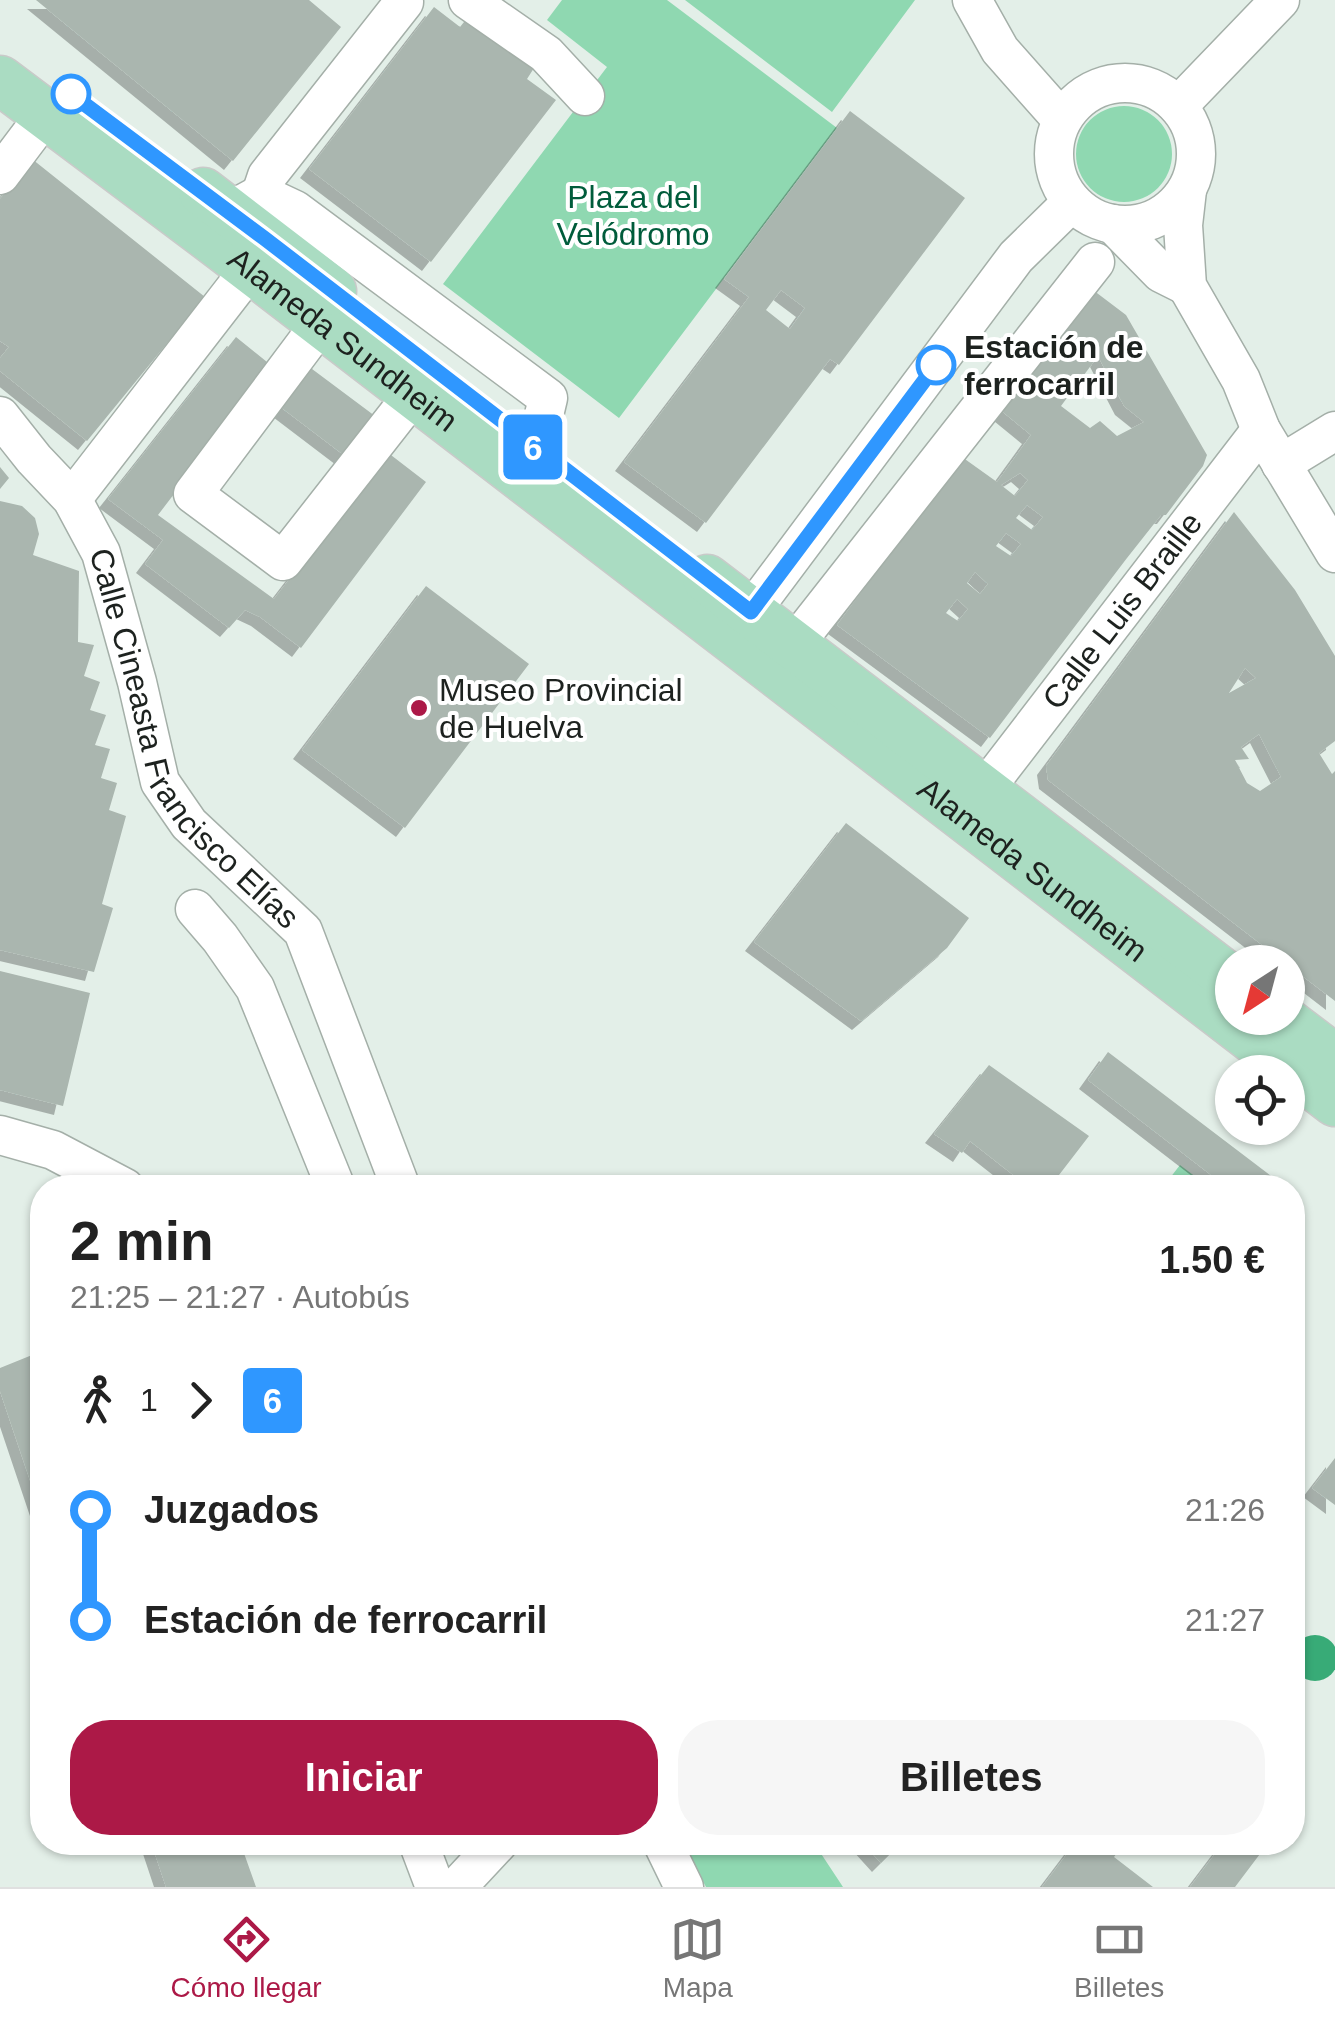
<!DOCTYPE html>
<html lang="es">
<meta charset="utf-8">
<style>
:root{--surface:#fff;--page:#f6f6f6;--text:#222;--muted:#767676;--line:#e0e0e0;--accent:#ac1947}
body{margin:0;font-family:Arial,sans-serif;background:var(--page);color:var(--text);height:100vh;display:flex;flex-direction:column;font-size:38px;white-space:nowrap}
*{box-sizing:border-box;margin:0}
p{font-size:32px;color:var(--muted)}
.icon{flex:none;width:55px;height:55px;fill:none;stroke:currentColor;stroke-width:2;stroke-linecap:round;stroke-linejoin:round}
.map{position:relative;flex:1;overflow:hidden}
.drawer{position:absolute;left:30px;top:1175px;width:1275px;height:680px;display:flex;flex-direction:column;background:var(--surface);border-radius:40px;box-shadow:0 2px 8px #0004}
.drawer>*{flex:none}
.badge{padding:0 20px;border-radius:8px;font-size:35px;line-height:65px}
.needle{width:65px;rotate:216deg}
.buttons{position:absolute;left:1215px;top:945px;display:grid;gap:20px}
.buttons a{display:grid;place-items:center;width:90px;height:90px;border-radius:50%;background:var(--surface);box-shadow:0 2px 8px #0004;font-size:50px}
.map>.badge{position:absolute;translate:-50% -50%;box-shadow:0 0 0 5px #fff}
.legs{display:flex;align-items:center;gap:15px;height:110px;padding:0 40px;font-size:32px}
.legs p{margin-inline-start:auto}
.summary{display:flex;align-items:center;justify-content:space-between;height:170px;padding:0 40px}
h1{font-size:55px;font-weight:600;line-height:75px}
.action{display:flex;gap:20px;margin-top:auto;padding:20px 40px}
.action a{flex:1;height:115px;border-radius:40px;background:var(--accent);color:#fff;font-size:40px;font-weight:600;line-height:115px;text-align:center}
.action a+a{background:var(--page);color:var(--text)}
ul{padding:0 40px;list-style:none}
li{display:flex;align-items:center;gap:35px;height:110px;font-size:38px}
li i{display:grid;place-items:center;width:15px;height:100%;margin:0 12px;background:currentColor}
li i::after{content:'';width:25px;height:25px;margin:-12px;border:8px solid;border-radius:50%;background:var(--surface)}
li p{margin-inline-start:auto}
li:first-child i{background:linear-gradient(#0000 50%,currentColor 0)}
li:last-child i{background:linear-gradient(currentColor 50%,#0000 0)}
.menu{display:flex;justify-content:space-around;align-items:center;height:140px;border-top:2px solid var(--line);background:var(--surface);font-size:28px;color:var(--muted)}
.menu a{display:grid;justify-items:center;gap:5px}
.menu .on{color:var(--accent)}
.map>svg:first-child{display:block}
</style>
<div class="map">
<svg width="1335" height="1887" viewBox="0 0 1335 1887">
<defs>
<filter id="shadow"><feDropShadow dx="-9" dy="9" stdDeviation="0" flood-color="#0004"/></filter>
</defs>
<rect width="100%" height="100%" fill="#e3efe8"/>
<path fill="#8fd8b1" d="M 562,0 L 667,0 L 837,128 L 619,418 L 443,284 L 607,67 L 547,20 Z
M 685,0 L 915,0 L 832,112 Z
M1076 154a48 48 0 1 1 96 0a48 48 0 1 1-96 0Z
M 1180,1165 L 1209,1187 L 1163,1187 Z
M 683,1843 L 814,1843 L 843,1887 L 706,1887 Z"/>
<path fill="#38ab77" d="M1292 1658a23 23 0 1 1 46 0a23 23 0 1 1-46 0Z"/>
<path fill="#aab6af" fill-rule="evenodd" filter="url(#shadow)" d="M 36,0 L 309,0 L 341,27 L 233,161 Z
M 434,7 L 460,27 L 468,17 L 534,68 L 527,79 L 556,100 L 431,262 L 309,169 Z
M 850,111 L 965,198 L 839,365 L 830,359 L 706,523 L 624,462 L 749,297 L 724,279 ZM 781,290 L 805,308 L 790,329 L 766,310 Z
M 32,159 L 205,297 L 87,441 L 0,371 L 0,358 L 9,347 L 0,341 L 0,199 Z
M 1089,287 L 1126,315 L 1207,455 L 1203,466 L 1166,515 L 1161,515 L 1127,558 L 990,738 L 837,625 L 962,457 L 997,482 L 1031,435 L 998,408 ZM 1098,356 L 1124,406 L 1144,422 L 1117,436 L 1100,421 L 1090,428 L 1061,406 ZM 1020,473 L 1028,480 L 1015,496 L 1001,485 ZM 1027,505 L 1043,517 L 1032,530 L 1016,518 ZM 1006,533 L 1021,544 L 1011,556 L 996,546 ZM 975,572 L 988,584 L 980,594 L 967,583 ZM 957,599 L 968,609 L 958,621 L 946,613 Z
M 236,337 L 272,366 L 158,515 L 274,599 L 387,452 L 426,482 L 301,648 L 260,617 L 245,610 L 229,628 L 145,564 L 163,540 L 108,499 Z
M 304,363 L 379,419 L 349,459 L 274,402 Z
M 0,467 L 9,478 L 0,489 Z
M 0,501 L 22,506 L 35,518 L 39,534 L 33,555 L 79,571 L 78,642 L 94,645 L 84,676 L 100,682 L 90,710 L 106,715 L 95,745 L 110,749 L 101,778 L 117,783 L 109,810 L 126,816 L 102,904 L 113,908 L 94,972 L 0,950 Z
M 1234,512 L 1295,590 L 1335,656 L 1335,741 L 1319,753 L 1332,774 L 1335,771 L 1335,1001 L 1048,780 L 1046,766 ZM 1245,668 L 1256,678 L 1229,693 ZM 1259,734 L 1281,777 L 1260,791 L 1247,783 L 1235,760 L 1249,759 L 1241,747 Z
M 426,586 L 529,664 L 405,828 L 302,750 Z
M 846,823 L 969,918 L 947,948 L 861,1021 L 754,942 Z
M 0,971 L 90,993 L 63,1106 L 0,1090 Z
M 1108,1052 L 1287,1188 L 1228,1188 L 1088,1080 Z
M 989,1065 L 1089,1136 L 1049,1188 L 1030,1188 L 970,1141 L 962,1153 L 934,1134 Z
M 42,1351 L 42,1516 L 0,1391 L 0,1368 Z
M 1335,1458 L 1335,1505 L 1312,1488 Z
M 1292,1480 L 1304,1489 L 1292,1504 Z
M 151,1842 L 240,1842 L 256,1887 L 166,1887 Z
M 862,1842 L 902,1842 L 881,1863 Z
M 1076,1842 L 1125,1842 L 1114,1857 L 1153,1887 L 1042,1887 Z
M 1224,1842 L 1269,1842 L 1235,1887 L 1190,1887 Z"/>
<g fill="none" stroke-linecap="round" stroke-linejoin="round">
<defs>
<g id="minor">
<path d="M 468,0 L 546,54 L 585,96"/>
<path d="M 972,0 L 1000,50 L 1062,120"/>
<circle cx="1125" cy="154" r="71"/>
<path d="M 1178,106 L 1280,0"/>
<path d="M 0,175 L 46,114"/>
<path d="M 1187,190 L 1183,225 L 1187,286 L 1241,380 L 1261,430 L 1335,553"/>
<path d="M 261,194 L 267,176 L 404,2"/>
<path d="M 230,211 L 261,194 L 295,210 L 548,398 L 536,449"/>
<path d="M 1113,224 L 1161,273 L 1187,286"/>
<path d="M 321,323 L 193,494 L 283,561 L 413,395"/>
<path id="s1" d="M 0,416 L 34,459 L 72,499 L 101,553 L 137,682 L 160,782 L 189,824 L 303,931 L 401,1188"/>
<path d="M 1281,464 L 1335,431"/>
<path d="M 72,499 L 250,269"/>
<path d="M 735,633 L 1016,257 L 1072,202"/>
<path d="M 794,645 L 1095,262"/>
<path id="s2" d="M 985,789 L 1261,430"/>
<path d="M 195,909 L 220,938 L 255,988 L 336,1188"/>
<path d="M 0,1135 L 53,1150 L 125,1188"/>
<path d="M 418,1842 L 435,1887"/>
<path d="M 662,1842 L 684,1887"/>
<path d="M 457,1887 L 499,1842"/>
</g>
<g id="major">
<path id="s3" d="M 0,80 L 225,249 L 1335,1102"/>
<path d="M 203,192 L 332,291"/>
<path d="M 707,579 L 1232,980"/>
<path d="M 1281,1018 L 1335,1059"/>
</g>
</defs>
<use href="#minor" stroke="#a4afa8" stroke-width="41"/>
<use href="#major" stroke="#c9cac9" stroke-width="51"/>
<use href="#minor" stroke="#fff" stroke-width="38"/>
<use href="#major" stroke="#aadcc2" stroke-width="48"/>
</g>
<g fill="none" stroke-linecap="round" stroke-linejoin="round">
<defs>
<path id="line-1" d="M 71,94 L 264,238 L 751,612 L 936,365"/>
</defs>
<use href="#line-1" stroke="#fff" stroke-width="22"/>
<use href="#line-1" stroke="#2f97ff" stroke-width="15"/>
</g>
<g fill="#fff" stroke="#2f97ff" stroke-width="5">
<circle cx="71" cy="94" r="18"/>
<circle cx="936" cy="365" r="18"/>
</g>
<circle fill="#ac1947" stroke="#fff" stroke-width="4" cx="419" cy="708" r="10"/>
<g text-anchor="middle" stroke-width="8" stroke-linejoin="round" paint-order="stroke">
<g font-size="32" fill="#005c3b" stroke="#fff">
<text x="633" y="208">Plaza del<tspan x="633" dy="37">Velódromo</tspan></text>
</g>
<g font-size="32" fill="#1d221f" stroke="#fff">
<text dy="11" stroke="none"><textPath href="#s3" startOffset="430">Alameda Sundheim</textPath></text>
<text dy="11" stroke="none"><textPath href="#s2" startOffset="225">Calle Luis Braille</textPath></text>
<text dy="11" stroke="none"><textPath href="#s1" startOffset="385">Calle Cineasta Francisco Elías</textPath></text>
<text dy="11" stroke="none"><textPath href="#s3" startOffset="1300">Alameda Sundheim</textPath></text>
</g>
<g font-size="32" font-weight="bold" fill="#1d221f" stroke="#fff" text-anchor="start">
<text x="964" y="358">Estación de<tspan x="964" dy="37">ferrocarril</tspan></text>
</g>
<g font-size="32" fill="#1d221f" stroke="#fff" text-anchor="start">
<text x="439" y="701">Museo Provincial<tspan x="439" dy="37">de Huelva</tspan></text>
</g>
</g>
</svg>
<div class="buttons">
<a><svg class="needle" viewBox="-14 -14 28 28"><path d="M0-13l5 13h-10z" fill="#e53935"/><path d="M0 13l5-13h-10z" fill="#767676"/></svg></a>
<a><svg class="icon" aria-label="locate" viewBox="0 0 24 24"><circle cx="12" cy="12" r="6"/><path d="M12 2v4M12 18v4M2 12h4M18 12h4"/></svg></a>
</div>
<b class="badge" style="left:533px;top:447px;background:#2f97ff;color:#fff">6</b>
<section class="drawer">
<div class="summary"><div><h1>2 min</h1><p>21:25 – 21:27 · Autobús</p></div><b>1.50 €</b></div>
<div class="legs"><svg class="icon" aria-label="walk" viewBox="0 0 24 24"><circle cx="13" cy="4" r="2"/><path d="M13 8l-2 6 4 7M11 14l-3 7M7 12l3-4h3l4 4"/></svg>1<svg class="icon" aria-label="forward" viewBox="0 0 24 24"><path d="M9 5l7 7-7 7"/></svg><b class="badge" style="background:#2f97ff;color:#fff">6</b></div>
<ul>
<li><i style="color:#2f97ff"></i><b>Juzgados</b><p>21:26</p></li>
<li><i style="color:#2f97ff"></i><b>Estación de ferrocarril</b><p>21:27</p></li>
</ul>
<div class="action"><a>Iniciar</a><a>Billetes</a></div>
</section>
</div>
<nav class="menu">
<a class="on"><svg class="icon" aria-label="directions" viewBox="0 0 24 24"><path d="M12 3l9 9-9 9-9-9zM9 14v-3h6M13 9l2 2-2 2"/></svg>Cómo llegar</a>
<a><svg class="icon" aria-label="map" viewBox="0 0 24 24"><path d="M3 6l6-2 6 2 6-2v14l-6 2-6-2-6 2zM9 4v14M15 6v14"/></svg>Mapa</a>
<a><svg class="icon" aria-label="tickets" viewBox="0 0 24 24"><path d="M3 7h18v10H3zM15 7v10"/></svg>Billetes</a>
</nav>
